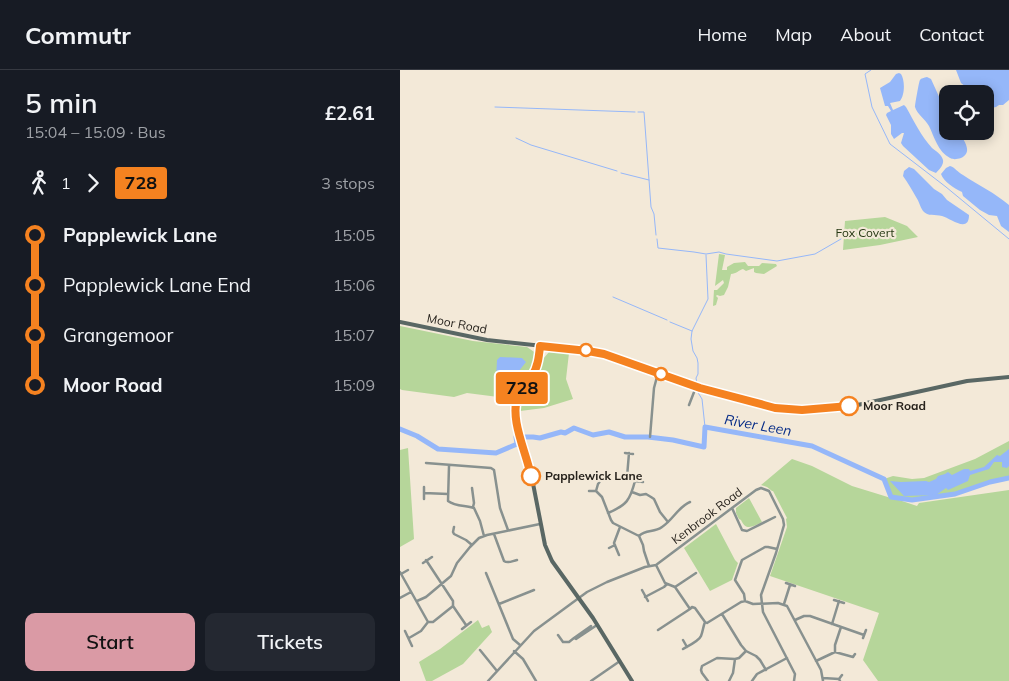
<!DOCTYPE html>
<meta charset="utf-8">
<style>
:root{--surface:#171b24;--page:#242831;--text:#f1f3f6;--muted:#9ea1a6;--line:#363941;--accent:#da9aa5}
body{margin:0;font-family:Mulish,sans-serif;background:var(--page);color:var(--text);height:100vh;display:flex;flex-direction:column;font-size:19px;white-space:nowrap}
*{box-sizing:border-box;margin:0}
p{font-size:16px;color:var(--muted)}
.icon{flex:none;width:28px;height:28px;fill:none;stroke:currentColor;stroke-width:2;stroke-linecap:round;stroke-linejoin:round}
.map{position:relative;flex:1;overflow:hidden}
.panel{display:flex;flex-direction:column;background:var(--surface);width:400px}
.panel>*{flex:none}
.badge{padding:0 10px;border-radius:4px;font-size:18px;line-height:32px}
.buttons{position:absolute;left:539px;top:15px;display:grid;gap:10px}
.buttons a{display:grid;place-items:center;width:55px;height:55px;border-radius:10px;background:var(--surface);box-shadow:0 2px 12px #0003;font-size:25px}
.map>.badge{position:absolute;translate:-50% -50%;box-shadow:0 0 0 2px #fff}
.legs{display:flex;align-items:center;gap:8px;height:55px;padding:0 25px;font-size:16px}
.legs p{margin-inline-start:auto}
.summary{display:flex;align-items:center;justify-content:space-between;height:85px;padding:0 25px}
h1{font-size:28px;font-weight:600;line-height:38px}
.button{display:flex;gap:10px;margin-top:auto;padding:10px 25px}
.button a{flex:1;height:58px;border-radius:10px;background:var(--accent);color:#111;font-size:20px;font-weight:600;line-height:58px;text-align:center}
.button a+a{background:var(--page);color:var(--text)}
ul{padding:0 25px;list-style:none}
li{display:flex;align-items:center;gap:18px;height:50px;font-size:19px}
li i{display:grid;place-items:center;width:8px;height:100%;margin:0 6px;background:currentColor}
li i::after{content:'';width:12px;height:12px;margin:-6px;border:4px solid;border-radius:50%;background:var(--surface)}
li p{margin-inline-start:auto}
li:first-child i{background:linear-gradient(#0000 50%,currentColor 0)}
li:last-child i{background:linear-gradient(currentColor 50%,#0000 0)}
header{display:flex;align-items:center;gap:30px;box-sizing:border-box;height:70px;padding:0 25px;background:var(--surface);border-bottom:1px solid var(--line)}
header strong{font-size:24px}
nav{display:flex;gap:28px;margin-inline-start:auto;font-size:18px}
main{display:flex;flex:1;min-height:0}
.map>svg:first-child{display:block}
</style>
<header>
<strong>Commutr</strong>
<nav><a>Home</a><a>Map</a><a>About</a><a>Contact</a></nav>
</header>
<main>
<section class="panel">
<div class="summary"><div><h1>5 min</h1><p>15:04 – 15:09 · Bus</p></div><b>£2.61</b></div>
<div class="legs"><svg class="icon" aria-label="walk" viewBox="0 0 24 24"><circle cx="13" cy="4" r="2"/><path d="M13 8l-2 6 4 7M11 14l-3 7M7 12l3-4h3l4 4"/></svg>1<svg class="icon" aria-label="forward" viewBox="0 0 24 24"><path d="M9 5l7 7-7 7"/></svg><b class="badge" style="background:#f58220;color:#111">728</b><p>3 stops</p></div>
<ul>
<li><i style="color:#f58220"></i><b>Papplewick Lane</b><p>15:05</p></li>
<li><i style="color:#f58220"></i><span>Papplewick Lane End</span><p>15:06</p></li>
<li><i style="color:#f58220"></i><span>Grangemoor</span><p>15:07</p></li>
<li><i style="color:#f58220"></i><b>Moor Road</b><p>15:09</p></li>
</ul>
<div class="button"><a>Start</a><a>Tickets</a></div>
</section>
<div class="map">
<svg width="609" height="611" viewBox="0 0 609 611">
<rect width="100%" height="100%" fill="#f3e9d8"/>
<path fill="#b6d69a" d="M 485,147 L 507,156 L 518,167 L 480,175 L 443,180 L 445,151 Z
M 319,184 L 325,185 L 322,200 L 327,200 L 327,197 L 334,193 L 345,192 L 348,196 L 359,196 L 362,193 L 376,194 L 377,196 L 364,204 L 356,203 L 354,202 L 354,198 L 346,201 L 343,199 C 339,200 336,204 331,204 L 328,217 L 324,225 L 320,226 L 317,225 L 316,226 L 318,228 L 316,235 L 313,236 L 314,220 L 317,220 L 324,213 L 323,210 L 315,216 Z
M 0,256 L 73,271 L 127,277 L 137,284 C 138,298 127,306 120,317 C 117,321 116,325 115,329 L 67,323 L 54,327 L 2,320 L 0,319 Z
M 149,282 L 169,283 L 166,309 L 173,329 L 144,338 L 120,341 L 121,331 L 125,321 L 135,308 L 143,289 Z
M 609,371 L 609,408 L 590,412 L 555,424 L 512,430 L 493,428 L 517,436 L 519,433 L 609,420 L 609,611 L 478,611 L 463,590 L 479,543 L 370,506 L 387,457 L 386,449 L 387,448 L 373,421 L 372,421 L 367,417 L 361,415 L 392,389 L 412,396 L 452,416 L 491,428 L 484,409 L 493,406 L 512,409 L 524,408 L 575,389 Z
M 8,378 L 14,469 L 0,477 L 0,380 Z
M 349,428 L 362,452 C 352,457 346,461 341,450 L 339,449 L 336,443 L 336,438 Z
M 316,454 L 335,490 L 338,493 L 332,510 L 310,521 L 284,478 Z
M 78,550 L 82,558 L 89,555 L 92,562 L 63,594 L 32,611 L 26,611 L 19,592 L 40,579 Z"/>
<path fill="#95b7f9" d="M 556,0 L 609,0 L 609,30 L 603,35 L 599,35 L 596,37 L 591,38 L 585,34 L 585,24 L 571,24 L 568,22 L 566,17 L 561,13 Z
M 499,3 L 501,4 C 505,10 505,25 500,31 L 490,33 L 493,40 L 504,35 L 506,37 C 514,51 521,66 532,78 C 536,81 542,85 543,90 C 544,95 539,100 536,103 L 529,100 L 503,76 L 501,73 L 504,63 L 502,63 L 494,69 L 491,64 L 491,55 L 486,45 L 487,43 L 491,41 L 488,36 L 485,36 L 480,18 L 490,12 L 496,4 Z
M 527,7 L 531,9 L 541,31 L 547,41 L 548,61 L 558,61 C 563,69 574,82 561,88 C 557,89 554,90 550,88 C 538,82 534,66 529,56 C 525,49 517,44 515,37 C 515,35 519,11 520,10 C 521,8 524,8 527,7 Z
M 550,96 C 556,98 557,102 563,105 C 578,115 595,123 609,135 L 609,162 L 601,156 L 597,146 L 589,145 L 580,140 L 563,126 L 562,122 C 554,118 544,112 541,104 L 546,98 Z
M 509,97 L 514,99 L 534,119 L 542,124 L 547,130 L 569,145 C 569,164 550,148 542,146 C 535,144 528,147 523,141 C 520,137 519,131 516,127 C 512,120 508,113 503,106 L 504,101 Z
M 100,287 L 122,288 L 126,292 L 111,311 L 99,313 L 96,309 L 97,290 Z
M 609,379 L 609,396 L 607,398 L 602,397 L 602,392 L 594,392 L 589,399 L 570,405 L 568,411 L 548,420 L 546,418 L 536,425 L 504,426 L 490,411 L 501,412 L 526,411 L 529,412 L 536,409 L 538,406 L 545,404 L 548,402 L 552,405 L 564,399 L 569,399 L 570,401 L 584,397 L 597,385 L 600,386 Z"/>
<g fill="none" stroke-linecap="round" stroke-linejoin="round">
<path stroke="#95b7f9" stroke-width="1" d="M 471,0 L 465,4 L 472,37 L 490,74 L 546,117 L 609,169
M 95,37 L 235,42
M 238,42 L 244,42 L 251,137 L 254,144 L 256,165
M 116,68 L 131,75 L 217,101
M 221,103 L 249,110
M 257,169 L 258,178 L 294,182 L 306,184 L 319,182 L 326,184 L 377,191 L 415,184 L 441,169
M 213,227 L 267,250
M 270,252 L 292,261
M 297,314 L 296,308 L 298,304 L 298,293 L 297,288 L 293,281 L 291,269 L 292,261 L 308,229 L 306,185
M 297,321 L 302,329 L 305,357"/>
<path stroke="#95b7f9" stroke-width="5" d="M 0,359 L 17,366 L 38,379 L 96,383 L 117,374 L 116,367 L 133,367 L 140,368 L 161,362 L 165,363 L 174,358 L 193,365 L 209,362 L 225,367 L 248,367 L 273,370 L 304,377 L 305,357 L 412,376 L 484,409 L 491,427 L 512,430 L 555,424 L 590,412 L 609,408"/>
<path stroke="#88918f" stroke-width="2.5" d="M 289,335 L 296,317
M 250,367 L 254,318 L 258,303
M 225,383 L 233,384
M 26,393 L 91,398 L 94,400 L 100,438 L 108,460
M 49,396 L 48,431 C 56,437 66,435 74,438 L 80,451 L 84,466
M 235,411 L 243,412
M 24,417 L 24,429
M 72,418 L 74,433 L 73,437
M 189,421 L 196,421 L 202,427 L 211,450 L 213,453 L 239,466 L 243,475 L 244,481 L 249,496
M 196,421 L 198,414 L 201,410
M 232,422 L 240,425 L 246,424 L 251,427 L 254,429 L 260,442 L 268,452
M 24,423 L 48,424
M 332,438 L 342,460 L 347,461 L 375,447
M 208,443 C 227,435 230,430 235,411 L 229,410 L 227,407 L 229,383
M 54,457 L 53,462 L 54,464 L 66,470 L 72,475
M 94,464 L 104,491 C 108,494 112,491 117,490
M 239,466 C 246,459 254,463 262,457 C 273,450 278,437 290,432
M 209,478 L 215,475
M 219,485 L 214,473 L 220,457
M 26,490 L 53,531 L 53,536 L 66,555
M 23,493 L 32,487
M 256,495 L 265,513 L 275,517 L 290,539 L 292,537 L 295,538 L 305,552 L 307,553 L 341,532 L 345,531 L 353,534 L 378,533 L 387,536 L 421,600 L 423,611
M 0,502 L 28,552
M 86,503 L 113,569 L 120,575
M 1,504 L 8,500
M 386,513 L 395,516
M 275,517 L 296,503
M 242,520 L 248,531
M 245,527 L 264,517 L 267,514
M 0,528 L 11,522
M 434,530 L 444,533
M 17,531 L 26,527 L 51,506 L 57,493 L 70,477 L 79,468 L 87,465 L 140,454
M 345,531 L 344,524 L 335,510 L 342,490 L 365,477 L 368,477 L 377,479
M 99,534 L 134,520
M 384,534 L 390,515
M 322,544 L 341,575 L 346,581 L 356,586 L 360,590 L 366,600
M 395,550 L 404,546 L 410,546 L 464,565
M 28,552 L 33,552 L 53,536
M 432,554 L 439,531
M 62,559 L 71,552
M 258,560 L 290,539
M 5,561 L 12,576
M 158,565 L 163,572 L 169,572 L 174,568 L 176,569 L 197,555
M 9,568 L 21,561 L 28,552
M 174,568 L 191,556
M 463,568 L 466,560
M 283,570 L 287,577
M 283,579 C 288,576 299,571 301,566 C 303,561 303,557 305,552
M 80,580 L 97,601
M 114,581 L 123,589 L 136,611
M 435,582 L 435,575 L 441,557
M 416,591 L 435,582 L 453,587 L 455,584
M 423,608 L 439,609 L 440,611
M 439,609 L 442,605
M 88,611 L 134,561 L 187,522 L 207,512 L 245,497 L 256,495 L 356,420 L 361,418 L 369,421 L 383,449 L 384,455 L 376,483 L 361,525 L 363,542 L 395,604 L 394,611
M 191,611 L 220,591
M 308,611 L 302,603 L 301,600 L 302,596 L 317,588 L 335,589 L 339,588 L 346,581
M 329,611 L 333,603 L 335,589
M 352,611 L 357,604 L 387,588"/>
<path stroke="#596764" stroke-width="4" d="M 0,252 L 87,270 L 171,279 L 198,283 L 227,291 L 300,318 L 363,335 L 387,339 L 422,339 L 453,336 L 567,311 L 609,307
M 140,275 L 137,297 L 133,305 L 119,321 L 117,326 L 116,338 L 118,360 L 129,393 L 145,475 L 152,491 L 193,548 L 232,611"/>
</g>
<g fill="none" stroke-linecap="round" stroke-linejoin="round">
<defs>
<path id="line-1" d="M 131,406 C 126,381 109,349 118,325 C 121,317 128,312 132,306 C 138,297 139,286 140,276 L 188,281 L 204,284 L 300,318 L 364,335 L 375,338 L 402,340 L 449,336"/>
</defs>
<use href="#line-1" stroke="#fff" stroke-width="11"/>
<use href="#line-1" stroke="#f58220" stroke-width="8"/>
</g>
<g fill="#fff" stroke="#f58220" stroke-width="2.5">
<circle cx="186" cy="280" r="6"/>
<circle cx="261" cy="304" r="6"/>
<circle cx="449" cy="336" r="9"/>
<circle cx="131" cy="406" r="9"/>
</g>
<g text-anchor="middle" stroke-width="4.5" stroke-linejoin="round" paint-order="stroke">
<g font-size="12" fill="#263813" stroke="#f3e9d8">
<text x="465" y="167">Fox Covert</text>
</g>
<g font-size="12" fill="#27231d" stroke="#f3e9d8">
<text transform="translate(57 254) rotate(11)" y="4">Moor Road</text>
<text transform="translate(307 446) rotate(-37)" y="4">Kenbrook Road</text>
</g>
<g font-size="12" font-weight="bold" fill="#27231d" stroke="#f3e9d8" text-anchor="start">
<text x="463" y="340">Moor Road</text>
<text x="145" y="410">Papplewick Lane</text>
</g>
<g font-size="14" font-style="italic" fill="#042a86" stroke="#f3e9d8">
<text transform="translate(358 355) rotate(10)" y="5">River Leen</text>
</g>
</g>
</svg>
<div class="buttons">
<a><svg class="icon" aria-label="locate" viewBox="0 0 24 24"><circle cx="12" cy="12" r="6"/><path d="M12 2v4M12 18v4M2 12h4M18 12h4"/></svg></a>
</div>
<b class="badge" style="left:122px;top:318px;background:#f58220;color:#111">728</b>
</div>
</main>
